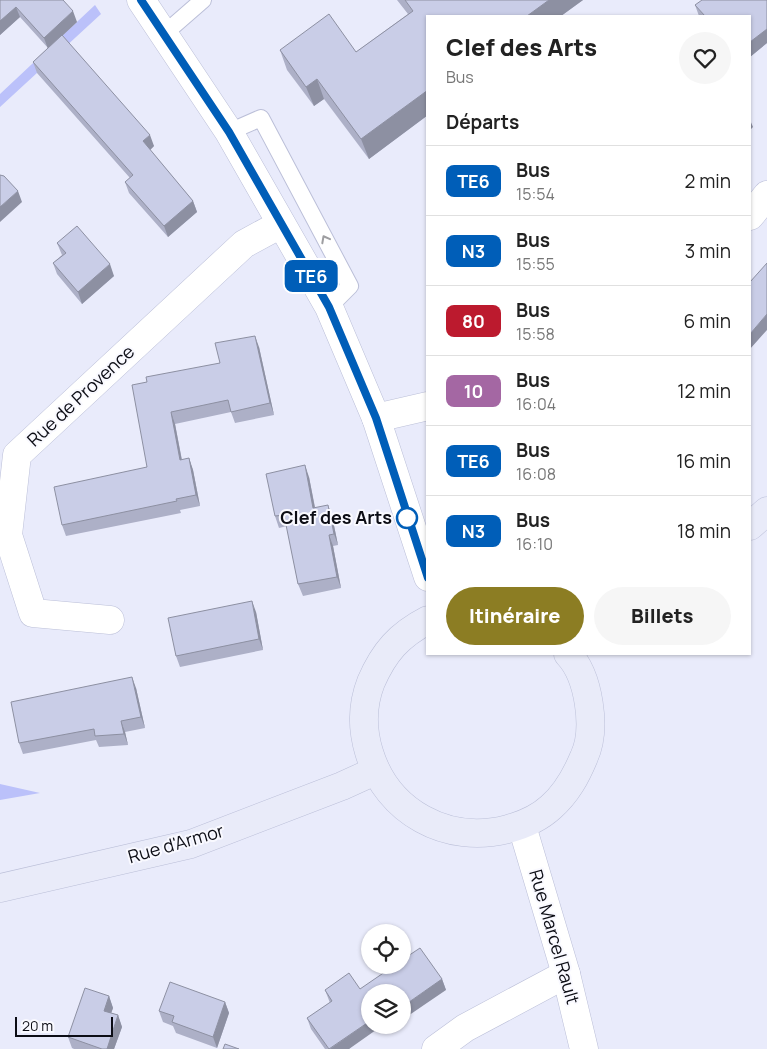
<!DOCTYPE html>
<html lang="fr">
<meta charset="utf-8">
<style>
:root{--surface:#fff;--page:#f6f6f6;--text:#222;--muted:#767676;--line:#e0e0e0;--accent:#8c7d23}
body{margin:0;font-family:Manrope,sans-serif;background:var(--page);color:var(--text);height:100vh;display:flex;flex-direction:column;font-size:19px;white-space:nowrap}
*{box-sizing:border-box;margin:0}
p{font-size:16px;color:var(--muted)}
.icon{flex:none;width:28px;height:28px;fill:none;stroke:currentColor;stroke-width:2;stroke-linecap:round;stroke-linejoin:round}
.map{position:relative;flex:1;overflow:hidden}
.details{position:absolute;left:426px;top:15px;width:325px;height:640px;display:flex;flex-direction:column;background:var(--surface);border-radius:0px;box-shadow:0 1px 4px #0004}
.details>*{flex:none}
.badge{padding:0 10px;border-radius:8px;font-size:18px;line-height:32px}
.buttons{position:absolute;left:361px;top:924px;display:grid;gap:10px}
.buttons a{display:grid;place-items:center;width:50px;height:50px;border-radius:50%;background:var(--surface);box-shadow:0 1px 4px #0004;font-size:25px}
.scale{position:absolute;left:15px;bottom:12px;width:98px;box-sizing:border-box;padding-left:5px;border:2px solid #0c0d15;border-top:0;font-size:14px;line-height:18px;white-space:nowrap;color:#0c0d15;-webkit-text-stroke:4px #f9f9ff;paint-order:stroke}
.map>.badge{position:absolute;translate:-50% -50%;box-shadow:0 0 0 2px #fff}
h2{padding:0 20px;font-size:19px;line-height:45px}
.round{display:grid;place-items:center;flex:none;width:52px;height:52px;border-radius:26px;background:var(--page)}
.head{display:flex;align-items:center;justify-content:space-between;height:85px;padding:0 20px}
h1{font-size:24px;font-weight:800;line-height:38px}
.cta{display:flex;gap:10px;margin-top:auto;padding:10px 20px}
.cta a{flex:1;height:58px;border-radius:30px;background:var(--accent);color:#fff;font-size:20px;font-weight:800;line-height:58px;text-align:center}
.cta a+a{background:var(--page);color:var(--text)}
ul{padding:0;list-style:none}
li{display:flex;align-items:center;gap:15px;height:70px;padding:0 20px;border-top:1px solid var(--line)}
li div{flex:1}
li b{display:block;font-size:19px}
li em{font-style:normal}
li .badge{min-width:55px;font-weight:700;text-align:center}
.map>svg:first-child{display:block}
</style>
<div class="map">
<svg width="767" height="1049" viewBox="0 0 767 1049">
<rect width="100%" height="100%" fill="#e9ebfb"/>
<path fill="#bbc1fa" d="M 95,5 L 101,14 L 0,107 L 0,94 Z
M 0,784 L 40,793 L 0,800 Z"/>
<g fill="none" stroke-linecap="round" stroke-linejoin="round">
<defs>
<path id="service" d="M 164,34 L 203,0
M 229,132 L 261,118 L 350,286 L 329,307"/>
<path id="minor" d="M 750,216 L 767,195
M 376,418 L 428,406
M 110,620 L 33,613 L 8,535 L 17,455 L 244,244 L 281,224
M 436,1049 L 465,1028 L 566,974"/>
<path id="tertiary" d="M 141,0 L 229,132 L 329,307 L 376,418 L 428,577
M 522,826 L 566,974 L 584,1049"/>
<path id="secondary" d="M 750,526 L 767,511
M 428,620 C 399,635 384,652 371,682 C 362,705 362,729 369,752 C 387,812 447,845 508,829 C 523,825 539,818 551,807 C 567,793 576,776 584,757 C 597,729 589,676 568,654
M 0,888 L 191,844 L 342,786 L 375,771"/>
</defs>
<use href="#service" stroke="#bbbfd8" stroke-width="18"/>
<use href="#minor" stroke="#bbbfd8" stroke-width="29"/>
<use href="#tertiary" stroke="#bbbfd8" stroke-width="29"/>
<use href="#secondary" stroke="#bbbfd8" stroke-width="29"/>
<use href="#service" stroke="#fff" stroke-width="16"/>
<use href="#minor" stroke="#fff" stroke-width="28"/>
<use href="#tertiary" stroke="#fff" stroke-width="28"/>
<use href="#secondary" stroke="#e9ebf9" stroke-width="28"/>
</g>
<path fill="#adb0c7" d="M 0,0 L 77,22 L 62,36 L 154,146 L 150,150 L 193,201 L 197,212 L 168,237 L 129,193 L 125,182 L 130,178 L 37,73 L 33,62 L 48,48 L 20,17 L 0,35 Z
M 397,0 L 583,0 L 561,16 L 428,16 L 428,115 L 369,159 L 324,99 L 314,106 L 287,70 L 280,50 L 356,52 L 408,14 Z
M 767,0 L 767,43 L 750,57 L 750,16 L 699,16 L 695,5 Z
M 57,243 L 114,276 L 82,304 L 57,274 L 53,263 L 62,255 Z
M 259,347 L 274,415 L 235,423 L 231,412 L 175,424 L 182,460 L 189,458 L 193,470 L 200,506 L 180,510 L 181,513 L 66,536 L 62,525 L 147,467 L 147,382 L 220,363 Z
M 309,477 L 315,507 L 332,516 L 338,545 L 333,546 L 341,588 L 303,596 L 298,584 L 287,526 L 279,528 L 275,516 Z
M 256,612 L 263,650 L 180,667 L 176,656 Z
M 136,688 L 145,728 L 125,732 L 128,745 L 99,747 L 96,740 L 23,754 L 19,743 Z
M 442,979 L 446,990 L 402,992 L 349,1049 L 325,1049 L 311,1029 L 307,1018 L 330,1003 L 325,990 L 360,989 Z
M 109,996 L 113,1008 L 111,1013 L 118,1015 L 122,1027 L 114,1049 L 74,1049 L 72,1048 L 68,1037 Z
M 225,1002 L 229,1013 L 217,1048 L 176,1033 L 173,1026 L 163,1022 L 159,1011 Z"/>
<path fill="#8d90a2" d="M 549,0 L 583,0 L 561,16 L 527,16 Z
M 16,7 L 20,17 L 0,35 L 0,21 Z
M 73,11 L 77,22 L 48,49 L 44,38 Z
M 767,29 L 767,43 L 750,57 L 750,42 Z
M 317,79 L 324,99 L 314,106 L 306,87 Z
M 428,90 L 428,115 L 369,159 L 361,139 Z
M 750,120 L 753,127 L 750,130 Z
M 150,135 L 154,146 L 147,153 L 143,141 Z
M 18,191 L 22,202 L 0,222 L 0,207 Z
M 193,201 L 197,212 L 168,237 L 164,226 Z
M 110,264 L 114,276 L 82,304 L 78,292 Z
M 767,314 L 767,330 L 750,349 L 750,334 Z
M 255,336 L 259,347 L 274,415 L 270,403 Z
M 171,412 L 175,424 L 184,472 L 180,460 Z
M 189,458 L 193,470 L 200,506 L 196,495 Z
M 305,465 L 309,477 L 317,519 L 313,508 Z
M 328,505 L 332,516 L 338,545 L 334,534 Z
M 329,535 L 333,546 L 341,588 L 337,577 Z
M 252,601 L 256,612 L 263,650 L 259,639 Z
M 132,677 L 136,688 L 145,728 L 141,717 Z
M 121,721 L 125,732 L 128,745 L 124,734 Z
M 442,979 L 446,990 L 402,1020 L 402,1007 Z
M 109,996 L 113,1008 L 108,1022 L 104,1011 Z
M 225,1002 L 229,1013 L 217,1048 L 213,1037 Z
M 118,1015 L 122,1027 L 114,1049 L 107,1049 Z
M 370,1021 L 370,1025 L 383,1025 L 349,1049 L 330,1049 Z
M 390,1025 L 396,1025 L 391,1028 Z"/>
<path fill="#c9cde7" stroke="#8d90a2" d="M 0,0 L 63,0 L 73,11 L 44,38 L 16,7 L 0,21 Z
M 405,0 L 549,0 L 527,16 L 428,16 L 428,90 L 361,139 L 317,79 L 306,87 L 280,50 L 329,14 L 356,52 L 413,11 Z
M 702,0 L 767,0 L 767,29 L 750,42 L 750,16 L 705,16 L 695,5 Z
M 62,35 L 150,135 L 143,141 L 193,201 L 164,226 L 125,182 L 133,175 L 33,62 Z
M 0,175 L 4,176 L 18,191 L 0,207 Z
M 77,226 L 110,264 L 78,292 L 53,263 L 66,253 L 57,243 Z
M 767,263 L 767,314 L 750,334 L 750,282 Z
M 255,336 L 270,403 L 231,412 L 228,400 L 171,412 L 180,460 L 189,458 L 196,495 L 176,499 L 177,501 L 62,525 L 54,487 L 147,467 L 132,385 L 147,382 L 146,377 L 220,363 L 215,343 Z
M 305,465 L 313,508 L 328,505 L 334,534 L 329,535 L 337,577 L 298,584 L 284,515 L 275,516 L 266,474 Z
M 252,601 L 259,639 L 176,656 L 168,618 Z
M 132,677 L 141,717 L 121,721 L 124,734 L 95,736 L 94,729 L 19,743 L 11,702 Z
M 420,948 L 442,979 L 402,1007 L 402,992 L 370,992 L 370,1021 L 329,1049 L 307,1018 L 332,1001 L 325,990 L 349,973 L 360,989 L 395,965 L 402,965 L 402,960 Z
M 170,982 L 225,1002 L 213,1037 L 172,1022 L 174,1016 L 159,1011 Z
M 85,988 L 109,996 L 104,1011 L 118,1015 L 107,1049 L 102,1049 L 68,1037 Z
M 225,1044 L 239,1049 L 223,1049 Z"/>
<defs><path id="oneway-chevron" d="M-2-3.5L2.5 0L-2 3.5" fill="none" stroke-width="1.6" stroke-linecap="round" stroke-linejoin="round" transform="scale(1.25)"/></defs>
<use stroke="#9e9ea1" href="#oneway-chevron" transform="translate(325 239) rotate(-118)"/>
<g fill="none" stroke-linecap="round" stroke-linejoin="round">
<defs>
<path id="line" d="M 141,0 L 229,132 L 329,307 L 376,418 L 428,578"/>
</defs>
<use href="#line" stroke="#fff" stroke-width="11"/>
<use href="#line" stroke="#005eb8" stroke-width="8"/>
</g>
<circle fill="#fff" stroke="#005eb8" stroke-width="2.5" cx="407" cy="518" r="10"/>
<g text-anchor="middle" stroke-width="4" stroke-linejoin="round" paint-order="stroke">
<g font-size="18" fill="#0c0d15" stroke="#f9f9ff">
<text transform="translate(81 396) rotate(-43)" y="6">Rue de Provence</text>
<text transform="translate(176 844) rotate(-16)" y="6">Rue d'Armor</text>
<text transform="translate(554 937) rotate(74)" y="6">Rue Marcel Rault</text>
</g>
<g font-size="18" font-weight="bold" fill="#0c0d15" stroke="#f9f9ff" text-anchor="end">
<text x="392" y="524">Clef des Arts</text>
</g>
</g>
</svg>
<div class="buttons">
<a><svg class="icon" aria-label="locate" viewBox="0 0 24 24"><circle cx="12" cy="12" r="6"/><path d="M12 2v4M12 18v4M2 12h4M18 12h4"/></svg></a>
<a><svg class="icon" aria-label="layers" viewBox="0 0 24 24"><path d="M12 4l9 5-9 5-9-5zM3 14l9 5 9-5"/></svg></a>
</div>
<div class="scale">20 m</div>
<b class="badge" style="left:311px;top:276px;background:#005eb8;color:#fff">TE6</b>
<section class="details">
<div class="head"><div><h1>Clef des Arts</h1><p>Bus</p></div><a class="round"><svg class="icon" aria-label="heart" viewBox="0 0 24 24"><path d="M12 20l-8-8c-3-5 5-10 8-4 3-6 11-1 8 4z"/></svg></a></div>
<h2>Départs</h2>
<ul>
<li><span class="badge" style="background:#005eb8;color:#fff">TE6</span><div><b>Bus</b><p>15:54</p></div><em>2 min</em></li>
<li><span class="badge" style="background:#005eb8;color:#fff">N3</span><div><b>Bus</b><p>15:55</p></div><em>3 min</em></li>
<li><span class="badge" style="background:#bc1a2e;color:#fff">80</span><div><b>Bus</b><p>15:58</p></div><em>6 min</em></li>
<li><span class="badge" style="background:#a467a3;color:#fff">10</span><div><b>Bus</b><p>16:04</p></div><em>12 min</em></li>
<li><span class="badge" style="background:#005eb8;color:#fff">TE6</span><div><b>Bus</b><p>16:08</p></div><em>16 min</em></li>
<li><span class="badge" style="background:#005eb8;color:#fff">N3</span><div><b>Bus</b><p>16:10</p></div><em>18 min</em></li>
</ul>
<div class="cta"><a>Itinéraire</a><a>Billets</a></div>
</section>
</div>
